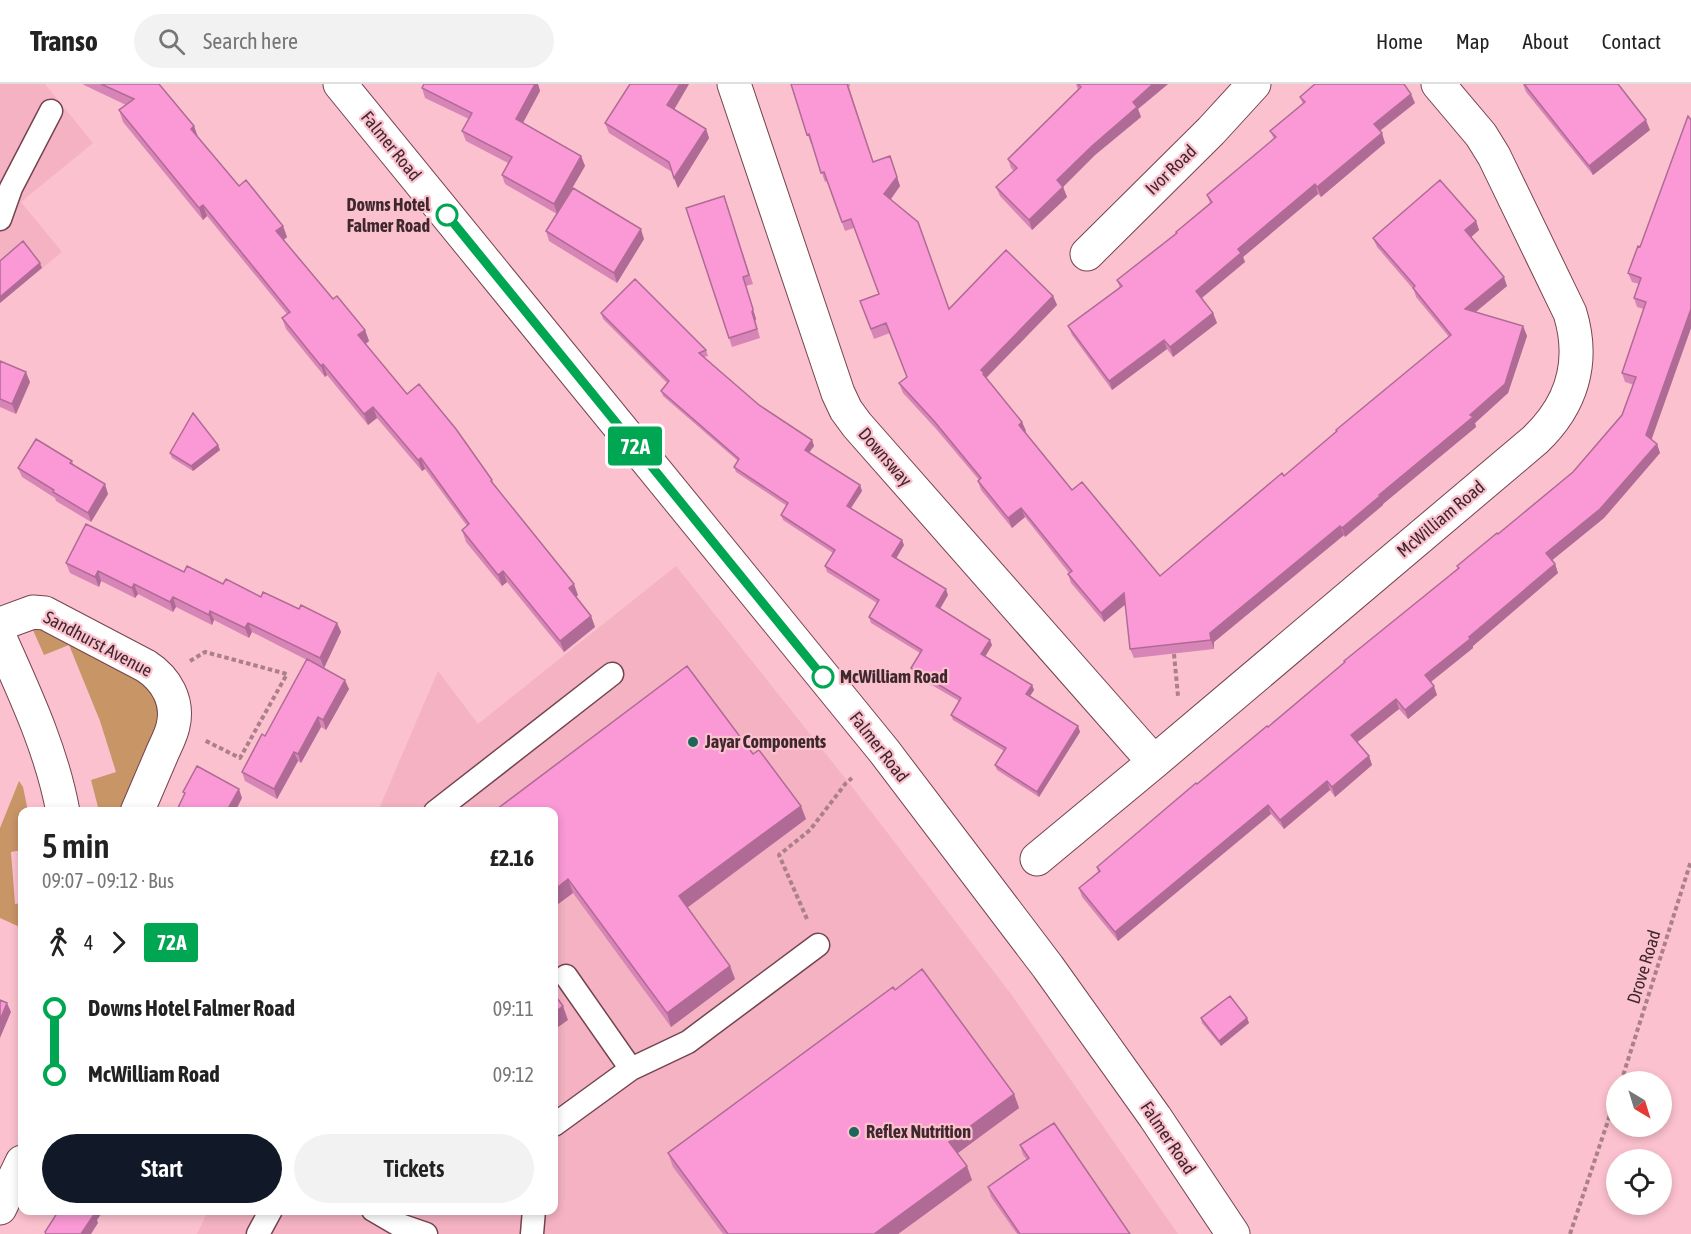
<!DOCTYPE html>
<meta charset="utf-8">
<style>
:root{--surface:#fff;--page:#f2f2f2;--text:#222;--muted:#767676;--line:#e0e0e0;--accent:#111827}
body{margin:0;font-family:"Asap Condensed",sans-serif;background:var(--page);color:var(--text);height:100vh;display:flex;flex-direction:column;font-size:22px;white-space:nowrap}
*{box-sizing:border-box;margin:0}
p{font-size:20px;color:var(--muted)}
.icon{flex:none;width:33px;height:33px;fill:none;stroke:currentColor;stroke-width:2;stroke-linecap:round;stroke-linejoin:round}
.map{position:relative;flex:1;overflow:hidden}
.side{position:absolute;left:18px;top:723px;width:540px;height:408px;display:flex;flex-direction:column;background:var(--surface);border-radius:12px;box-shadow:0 3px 9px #0003}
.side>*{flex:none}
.badge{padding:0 12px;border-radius:4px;font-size:21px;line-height:39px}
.needle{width:39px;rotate:142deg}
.fabs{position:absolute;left:1606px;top:987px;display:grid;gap:12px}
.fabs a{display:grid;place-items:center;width:66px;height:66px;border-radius:50%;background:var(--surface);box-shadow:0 3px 9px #0003;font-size:30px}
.map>.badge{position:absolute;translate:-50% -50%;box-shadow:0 0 0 3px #fff}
.legs{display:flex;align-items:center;gap:9px;height:66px;padding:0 24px;font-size:20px}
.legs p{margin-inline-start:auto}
.overview{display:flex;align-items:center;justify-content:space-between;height:102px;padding:0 24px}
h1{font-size:33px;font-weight:600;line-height:45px}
.cta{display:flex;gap:12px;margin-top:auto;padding:12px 24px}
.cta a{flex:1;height:69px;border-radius:36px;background:var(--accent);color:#fff;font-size:24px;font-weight:600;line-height:69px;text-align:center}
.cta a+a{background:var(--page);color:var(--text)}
ul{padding:0 24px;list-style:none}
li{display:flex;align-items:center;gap:21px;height:66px;font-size:22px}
li i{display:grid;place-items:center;width:9px;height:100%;margin:0 8px;background:currentColor}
li i::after{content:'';width:15px;height:15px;margin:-8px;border:4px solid;border-radius:50%;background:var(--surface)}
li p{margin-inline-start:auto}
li:first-child i{background:linear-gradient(#0000 50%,currentColor 0)}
li:last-child i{background:linear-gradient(currentColor 50%,#0000 0)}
header{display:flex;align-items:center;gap:36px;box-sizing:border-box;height:84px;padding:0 30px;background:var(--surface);border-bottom:2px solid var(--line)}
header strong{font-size:28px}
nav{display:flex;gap:33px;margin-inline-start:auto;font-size:21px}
.search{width:420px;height:54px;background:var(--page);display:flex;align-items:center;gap:15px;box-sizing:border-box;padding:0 21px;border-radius:33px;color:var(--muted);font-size:22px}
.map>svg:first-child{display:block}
</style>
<header>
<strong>Transo</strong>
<div class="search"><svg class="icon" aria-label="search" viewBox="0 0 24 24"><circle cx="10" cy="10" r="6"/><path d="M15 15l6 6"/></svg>Search here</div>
<nav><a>Home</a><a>Map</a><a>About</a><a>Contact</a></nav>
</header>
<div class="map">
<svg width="1691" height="1150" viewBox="0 0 1691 1150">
<rect width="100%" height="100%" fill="#fcc1cf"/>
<path fill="#f4b2c2" d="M 0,0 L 45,0 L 93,59 L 21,118 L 62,168 L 0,219 Z
M 676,482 L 853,704 L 1011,910 L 1178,1150 L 197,1150 L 208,1127 L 554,1126 L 554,728 L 378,727 L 438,587 L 478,640 Z"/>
<path fill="#c89567" d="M 29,537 L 140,588 L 165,619 L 125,727 L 99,727 L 91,696 L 116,688 L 100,637 L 69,561 L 44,571 Z
M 19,697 L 23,703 L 28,727 L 22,728 L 22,766 L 11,768 L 15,820 L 22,819 L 22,844 L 0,834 L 0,744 Z"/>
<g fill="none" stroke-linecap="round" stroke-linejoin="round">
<defs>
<path id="service" d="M 0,135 L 11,104 L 51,27
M 435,728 L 612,590
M 566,892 L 631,985
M 554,1041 L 631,985 L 688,958 L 818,861
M 373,1126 L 397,1140 L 426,1150
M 258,1150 L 271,1126
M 532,1150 L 534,1126"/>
<path id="minor" d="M 734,0 L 838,309 L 846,326 L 857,341 L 1154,678
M 1087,170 L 1211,47 L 1254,0
M 0,540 L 33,528 L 45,529 L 146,582 C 166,595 179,617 173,642 C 171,652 165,662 161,672 C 153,691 145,709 137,728
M 0,554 C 25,610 52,667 63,728
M 1037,775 L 1154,678 L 1535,356 C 1572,321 1585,278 1570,229 L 1494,72 L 1481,51 L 1438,0
M 0,1124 L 22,1078"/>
<path id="secondary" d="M 340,0 L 884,667 L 1048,883 L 1155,1033 L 1233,1150"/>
</defs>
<use href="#service" stroke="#744451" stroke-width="25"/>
<use href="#minor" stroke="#744451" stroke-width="35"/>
<use href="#secondary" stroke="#744451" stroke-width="35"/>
<path stroke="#ab808a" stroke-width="4" stroke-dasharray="4.5 3" stroke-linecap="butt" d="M 1174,570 L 1178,612
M 190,577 L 205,568 L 287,590 L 240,674 L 204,656
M 807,835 L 779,771 L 810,746 L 846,699 L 852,694
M 1621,998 L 1691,777
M 1570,1150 L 1617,1010"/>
<use href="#service" stroke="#fff" stroke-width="22"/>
<use href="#minor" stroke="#fff" stroke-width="33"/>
<use href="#secondary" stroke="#fff" stroke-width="33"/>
</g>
<path fill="#d784b7" d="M 83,0 L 159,0 L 194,42 L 197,52 L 239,102 L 283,142 L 287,153 L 283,156 L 333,215 L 365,246 L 369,257 L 366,260 L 407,310 L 492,396 L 494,401 L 578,511 L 576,513 L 591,532 L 595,543 L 564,568 L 507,498 L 502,502 L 466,458 L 462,446 L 467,442 L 425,385 L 422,387 L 377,334 L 368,341 L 327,291 L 325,293 L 286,245 L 282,234 L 287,230 L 207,132 L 203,136 L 123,38 L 119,26 L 126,21 L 84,1 Z
M 424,0 L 538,0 L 540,7 L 523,39 L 581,72 L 585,82 L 563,120 L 644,155 L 617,199 L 549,157 L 546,147 L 557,130 L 505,100 L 502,91 L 508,79 L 466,57 L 462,47 L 469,35 L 425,14 L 422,4 Z
M 689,0 L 674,25 L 706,45 L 709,54 L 678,104 L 672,88 L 609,49 L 605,39 Z
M 791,0 L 850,0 L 850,2 L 849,3 L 873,78 L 890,72 L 900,102 L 891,115 L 949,225 L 1053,212 L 1057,221 L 986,294 L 1022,338 L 1026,347 L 1025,348 L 1072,406 L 1160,492 L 1284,392 L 1449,253 L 1416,213 L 1414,206 L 1377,163 L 1373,154 L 1476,137 L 1479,146 L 1471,153 L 1507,202 L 1476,228 L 1523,242 L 1527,252 L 1508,309 L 1475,339 L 1476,343 L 1383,420 L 1383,421 L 1345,453 L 1344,451 L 1214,558 L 1214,565 L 1134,574 L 1130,565 L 1126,520 L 1104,538 L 1071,499 L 1068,490 L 1069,489 L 1025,433 L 1012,444 L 981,406 L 978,397 L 979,396 L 937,346 L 903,309 L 899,299 L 907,293 L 890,249 L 874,255 L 860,217 L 879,210 L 854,144 L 845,147 L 827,97 L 825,98 L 812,60 L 811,60 Z
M 1076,0 L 1168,0 L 1138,25 L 1141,33 L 1095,71 L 1063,103 L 1067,113 L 1032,146 L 1000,112 L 996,103 L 1014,87 L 1011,84 L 1008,75 L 1078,6 Z
M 1523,0 L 1650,46 L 1593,91 L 1526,8 Z
M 1300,13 L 1415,19 L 1380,47 L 1385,59 L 1321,113 L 1318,110 L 1243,173 L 1245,178 L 1202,214 L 1213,229 L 1217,239 L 1173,273 L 1167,265 L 1112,306 L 1072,251 L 1068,242 L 1120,204 L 1117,196 L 1176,149 L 1176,148 L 1210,119 L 1207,111 L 1274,55 L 1270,47 L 1303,20 Z
M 724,112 L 753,200 L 746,202 L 756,235 L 755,237 L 760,254 L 732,263 L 686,124 Z
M 1638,162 L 1691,244 L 1651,355 L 1657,360 L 1660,369 L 1604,434 L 1552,476 L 1555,480 L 1558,489 L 1473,562 L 1473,564 L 1431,598 L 1437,611 L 1408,635 L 1399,625 L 1357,658 L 1369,672 L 1372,681 L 1335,713 L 1330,706 L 1284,745 L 1271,730 L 1118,857 L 1082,813 L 1079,804 L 1098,788 L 1097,783 L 1268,643 L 1458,484 L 1457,482 L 1498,450 L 1573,388 L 1622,331 L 1634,301 L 1625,298 L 1622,289 L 1644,225 L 1637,223 L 1634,214 L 1639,200 L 1632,198 L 1628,189 Z
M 601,229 L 706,266 L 708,272 L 704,273 L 759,321 L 812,356 L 814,362 L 809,369 L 860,401 L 862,407 L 851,424 L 904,461 L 896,474 L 948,511 L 940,525 L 992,561 L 985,573 L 1032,601 L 1034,606 L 1030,612 L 1078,642 L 1080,648 L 1039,713 L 997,686 L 995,681 L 1004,667 L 953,636 L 951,631 L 959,617 L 913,590 L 911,584 L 920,569 L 871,539 L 869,533 L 877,519 L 827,488 L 825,482 L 833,469 L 783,436 L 781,431 L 787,422 L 736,388 L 734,383 L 738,377 L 663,312 L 661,307 L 667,299 L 603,235 Z
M 0,277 L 30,298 L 16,330 L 0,323 Z
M 218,361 L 220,366 L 193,387 L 172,374 L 170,369 Z
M 72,377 L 74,382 L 108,410 L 91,438 L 56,417 L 55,414 L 22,393 L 18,384 Z
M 66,479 L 184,488 L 337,539 L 341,548 L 324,584 L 349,605 L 326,646 L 321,643 L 301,679 L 298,677 L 277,715 L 245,697 L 242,688 L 265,652 L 307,576 L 252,548 L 249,554 L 214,536 L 212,541 L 176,523 L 173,528 L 138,510 L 135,514 L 101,497 L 99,503 L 70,489 Z
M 753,670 L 806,735 L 687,824 L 730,882 L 735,895 L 671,943 L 573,809 L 554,823 L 554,728 Z
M 895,906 L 1014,1010 L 1019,1024 L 957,1069 L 972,1096 L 898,1150 L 723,1150 L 673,1083 L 668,1069 Z
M 1201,934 L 1247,934 L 1249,939 L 1221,962 L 1202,939 Z
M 1020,1061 L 1130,1150 L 1017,1150 L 991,1113 L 988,1103 L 1027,1076 L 1023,1071 Z"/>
<path fill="#af6b95" d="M 535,0 L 538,0 L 540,7 L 520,44 L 516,35 Z
M 680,0 L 689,0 L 671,31 L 667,21 Z
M 1153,0 L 1168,0 L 1138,25 L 1141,33 L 1095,71 L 1060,106 L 1057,96 L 1133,18 Z
M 1411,10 L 1415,19 L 1377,49 L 1374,40 Z
M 1646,36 L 1650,46 L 1593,91 L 1589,82 Z
M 194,42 L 198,53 L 191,45 Z
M 706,45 L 709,54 L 678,104 L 674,94 Z
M 1382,49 L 1385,59 L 1321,113 L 1317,103 Z
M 581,72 L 585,82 L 557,130 L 554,120 Z
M 897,93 L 900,102 L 888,119 L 884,110 Z
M 1315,100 L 1318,110 L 1243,173 L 1245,178 L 1199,216 L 1196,207 L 1238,165 Z
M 1063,103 L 1067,113 L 1032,146 L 1029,136 Z
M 203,121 L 207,132 L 203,136 L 199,124 Z
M 1476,137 L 1479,146 L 1469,155 L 1465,146 Z
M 283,142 L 287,153 L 280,159 L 276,147 Z
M 641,145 L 644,155 L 617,199 L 614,189 Z
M 40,179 L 42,184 L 0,219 L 0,213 Z
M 743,193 L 756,235 L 755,237 L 760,254 L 752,228 Z
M 1504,193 L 1507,202 L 1468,234 L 1465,225 Z
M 1053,212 L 1057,221 L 986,294 L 987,299 L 981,286 Z
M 1691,225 L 1691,244 L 1650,360 L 1646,351 Z
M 1213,229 L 1217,239 L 1173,273 L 1170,263 Z
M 1523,242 L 1527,252 L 1508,309 L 1475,339 L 1476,343 L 1383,420 L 1383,421 L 1345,453 L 1342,444 L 1470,331 Z
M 365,246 L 369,257 L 362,262 L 358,251 Z
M 1164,256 L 1167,265 L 1112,306 L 1109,297 Z
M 323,280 L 327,291 L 325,293 L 321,282 Z
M 26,288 L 30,298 L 16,330 L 12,320 Z
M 373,323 L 377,334 L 368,341 L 364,330 Z
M 1022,338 L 1026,347 L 1022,350 L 1019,341 Z
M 812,356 L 814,362 L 807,371 L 805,366 Z
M 1657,360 L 1660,369 L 1604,434 L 1550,478 L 1546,469 Z
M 218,361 L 220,366 L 193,387 L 191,382 Z
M 421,374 L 425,385 L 422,387 L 418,376 Z
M 105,400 L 108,410 L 91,438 L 88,429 Z
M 860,401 L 862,407 L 849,427 L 847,422 Z
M 1021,424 L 1025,433 L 1012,444 L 1008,434 Z
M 1340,442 L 1344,451 L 1214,558 L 1214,565 L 1211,556 L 1210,549 Z
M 902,456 L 904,461 L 894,478 L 892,472 Z
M 1555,480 L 1558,489 L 1473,562 L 1473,564 L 1428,600 L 1425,591 Z
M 98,487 L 101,497 L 99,503 L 95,493 Z
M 503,487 L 507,498 L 502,502 L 498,491 Z
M 134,500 L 138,510 L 135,514 L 132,504 Z
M 574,500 L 578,511 L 573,515 L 569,504 Z
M 946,505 L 948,511 L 938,528 L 936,522 Z
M 1124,509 L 1128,518 L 1104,538 L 1101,529 Z
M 173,513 L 176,523 L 173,528 L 170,518 Z
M 210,527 L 214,536 L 212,541 L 209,531 Z
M 591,532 L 595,543 L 564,568 L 560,557 Z
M 248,539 L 252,548 L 249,554 L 245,544 Z
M 337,539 L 341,548 L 324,584 L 320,574 Z
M 990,556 L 992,561 L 983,576 L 981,570 Z
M 345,596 L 349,605 L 326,646 L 323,636 Z
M 1032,601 L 1034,606 L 1028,615 L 1026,610 Z
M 1434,602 L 1437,611 L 1408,635 L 1405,626 Z
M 1396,615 L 1399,625 L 1355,660 L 1351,651 Z
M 318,633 L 321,643 L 301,679 L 298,670 Z
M 1078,642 L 1080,648 L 1039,713 L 1037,708 Z
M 294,668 L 298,677 L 277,715 L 274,705 Z
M 1369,672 L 1372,681 L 1335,713 L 1332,703 Z
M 1327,697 L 1330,706 L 1284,745 L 1280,736 Z
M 239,705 L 242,714 L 235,728 L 226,728 Z
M 1268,721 L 1271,730 L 1118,857 L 1115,848 Z
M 801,722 L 806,735 L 684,826 L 679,812 Z
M 568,795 L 573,809 L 554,823 L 554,806 Z
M 730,882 L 735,895 L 671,943 L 667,929 Z
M 7,919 L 11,928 L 0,954 L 0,936 Z
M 563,922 L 568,936 L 554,946 L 554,929 Z
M 1247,934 L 1249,939 L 1221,962 L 1219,957 Z
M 1014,1010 L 1019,1024 L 954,1072 L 949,1058 Z
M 967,1082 L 972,1096 L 898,1150 L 874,1150 Z
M 94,1126 L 104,1126 L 97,1136 L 98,1139 L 91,1150 L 81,1150 Z"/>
<path fill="#fa99d5" stroke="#af6b95" stroke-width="1.5" d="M 101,0 L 159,0 L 194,42 L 191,45 L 239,102 L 246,96 L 283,142 L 276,147 L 333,215 L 337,212 L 365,246 L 358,251 L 407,310 L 419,300 L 456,345 L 492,396 L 491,397 L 574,500 L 569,504 L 591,532 L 560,557 L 503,487 L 498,491 L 462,446 L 469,440 L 421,374 L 418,376 L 373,323 L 364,330 L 323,280 L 321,282 L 282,234 L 290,228 L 203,121 L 199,124 L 119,26 L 134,15 Z
M 424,0 L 535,0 L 516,35 L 581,72 L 554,120 L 502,91 L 512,73 L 462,47 L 472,29 L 422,4 Z
M 630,0 L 680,0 L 667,21 L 706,45 L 674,94 L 669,78 L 605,39 Z
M 791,0 L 847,0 L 873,78 L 890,72 L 897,93 L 884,110 L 918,138 L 949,225 L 1006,166 L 1053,212 L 981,286 L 984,289 L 983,290 L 1022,338 L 1019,341 L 1072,406 L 1082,398 L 1160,492 L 1282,389 L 1284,392 L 1337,347 L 1336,346 L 1451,251 L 1413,204 L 1415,202 L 1373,154 L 1440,96 L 1476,137 L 1465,146 L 1504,193 L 1465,225 L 1523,242 L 1505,300 L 1470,331 L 1473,333 L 1379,411 L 1380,412 L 1342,444 L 1340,442 L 1210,549 L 1211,556 L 1130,565 L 1124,509 L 1101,529 L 1068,490 L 1072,487 L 1021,424 L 1008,434 L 978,397 L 981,394 L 934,337 L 899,299 L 907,293 L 886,239 L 871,245 L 860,217 L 879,210 L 851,135 L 842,138 L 824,88 L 821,89 L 809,50 L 807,51 Z
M 1078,0 L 1153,0 L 1133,18 L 1137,23 L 1092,62 L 1057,96 L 1063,103 L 1029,136 L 996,103 L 1017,84 L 1008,75 L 1081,3 Z
M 1315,0 L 1404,0 L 1411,10 L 1374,40 L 1382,49 L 1317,103 L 1315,100 L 1238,165 L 1241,169 L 1196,207 L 1213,229 L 1170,263 L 1164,256 L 1109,297 L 1068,242 L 1122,202 L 1117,196 L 1177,149 L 1176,148 L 1212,118 L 1207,111 L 1276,53 L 1270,47 L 1305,18 L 1300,13 Z
M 1524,0 L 1618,0 L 1646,36 L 1589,82 Z
M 1688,32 L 1691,36 L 1691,225 L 1646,351 L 1657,360 L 1600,425 L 1546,469 L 1555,480 L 1469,553 L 1470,555 L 1425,591 L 1434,602 L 1405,626 L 1396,615 L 1351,651 L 1369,672 L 1332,703 L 1327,697 L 1280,736 L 1268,721 L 1115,848 L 1079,804 L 1100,787 L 1097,783 L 1196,699 L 1197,700 L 1267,642 L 1268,643 L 1345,578 L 1344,577 L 1459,484 L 1457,482 L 1497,449 L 1498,450 L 1573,388 L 1622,331 L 1636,293 L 1622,289 L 1646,218 L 1634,214 L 1641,194 L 1628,189 L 1638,162 L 1640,163 Z
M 573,104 L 641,145 L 614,189 L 546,147 Z
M 724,112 L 749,191 L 743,193 L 753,225 L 752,228 L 757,245 L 729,254 L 686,124 Z
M 23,157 L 40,179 L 0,213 L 0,177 Z
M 635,195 L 706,266 L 699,269 L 759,321 L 812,356 L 805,366 L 860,401 L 847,422 L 902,456 L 892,472 L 946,505 L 936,522 L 990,556 L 981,570 L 1032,601 L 1026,610 L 1078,642 L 1037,708 L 995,681 L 1006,664 L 951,631 L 961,614 L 911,584 L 922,566 L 869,533 L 879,516 L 825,482 L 835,466 L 781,431 L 788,419 L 734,383 L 739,375 L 661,307 L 669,297 L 601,229 Z
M 0,277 L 26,288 L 12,320 L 0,315 Z
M 193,329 L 218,361 L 191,382 L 170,369 Z
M 36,355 L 72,377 L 70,379 L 105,400 L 88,429 L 53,408 L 54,406 L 18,384 Z
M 86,440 L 184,488 L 187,482 L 223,500 L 226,495 L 261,513 L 263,508 L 299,525 L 301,521 L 337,539 L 320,574 L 248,539 L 245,544 L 210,527 L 209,531 L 173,513 L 170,518 L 134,500 L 132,504 L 98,487 L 95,493 L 66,479 Z
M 307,575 L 345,596 L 323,636 L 318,633 L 298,670 L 294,668 L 274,705 L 242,688 L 262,650 L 265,652 Z
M 687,582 L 753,670 L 759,666 L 801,722 L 679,812 L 730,882 L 667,929 L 568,795 L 554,806 L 554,728 L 493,728 Z
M 197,682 L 239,705 L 226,728 L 219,727 L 218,728 L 176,728 L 185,709 L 183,708 Z
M 922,885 L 1014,1010 L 949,1058 L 967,1082 L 874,1150 L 728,1150 L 668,1069 L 893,903 L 895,906 Z
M 554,910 L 563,922 L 554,929 Z
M 1230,912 L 1247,934 L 1219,957 L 1201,934 Z
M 0,916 L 7,919 L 0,936 Z
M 1054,1039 L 1130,1150 L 1020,1150 L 988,1103 L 1029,1074 L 1020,1061 Z
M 59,1126 L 94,1126 L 93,1128 L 95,1129 L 81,1150 L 46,1150 L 45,1148 Z"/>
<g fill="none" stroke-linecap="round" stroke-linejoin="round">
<defs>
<path id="line-1" d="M 447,131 L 823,593"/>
</defs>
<use href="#line-1" stroke="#fff" stroke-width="14"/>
<use href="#line-1" stroke="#00a651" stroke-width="9"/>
</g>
<g fill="#fff" stroke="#00a651" stroke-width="3">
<circle cx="447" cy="131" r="10"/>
<circle cx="823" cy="593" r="10"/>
</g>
<g fill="#1d665c" stroke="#fcc1cf" stroke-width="2">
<circle cx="693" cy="658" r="6"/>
<circle cx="854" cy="1048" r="6"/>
</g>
<g text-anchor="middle" stroke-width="4.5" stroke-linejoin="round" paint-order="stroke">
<g font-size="18" fill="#3e282d" stroke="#fcc1cf">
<text transform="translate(391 62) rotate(51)" y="6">Falmer Road</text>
<text transform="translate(1171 86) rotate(-44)" y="6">Ivor Road</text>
<text transform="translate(885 373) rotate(49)" y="6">Downsway</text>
<text transform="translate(1441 435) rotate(-40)" y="6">McWilliam Road</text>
<text transform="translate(98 560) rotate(28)" y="6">Sandhurst Avenue</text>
<text transform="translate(879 663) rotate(52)" y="6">Falmer Road</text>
<text transform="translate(1644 883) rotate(-73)" y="6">Drove Road</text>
<text transform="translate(1168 1054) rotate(56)" y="6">Falmer Road</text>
</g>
<g font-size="18" font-weight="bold" fill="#3e282d" stroke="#fcc1cf" text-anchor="end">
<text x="430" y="127">Downs Hotel<tspan x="430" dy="21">Falmer Road</tspan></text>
<text x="840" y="599" text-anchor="start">McWilliam Road</text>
</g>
<g font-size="18" font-weight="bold" fill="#3e282d" stroke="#fcc1cf" text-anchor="start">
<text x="705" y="664">Jayar Components</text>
<text x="866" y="1054">Reflex Nutrition</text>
</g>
</g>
</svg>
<div class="fabs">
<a><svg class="needle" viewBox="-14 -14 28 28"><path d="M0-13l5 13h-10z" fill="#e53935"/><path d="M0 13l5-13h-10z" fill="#767676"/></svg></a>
<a><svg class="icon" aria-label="locate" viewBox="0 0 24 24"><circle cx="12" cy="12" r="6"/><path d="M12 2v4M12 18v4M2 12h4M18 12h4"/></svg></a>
</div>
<b class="badge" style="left:635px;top:362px;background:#00a651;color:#fff">72A</b>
<section class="side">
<div class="overview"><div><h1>5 min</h1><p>09:07 – 09:12 · Bus</p></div><b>£2.16</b></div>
<div class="legs"><svg class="icon" aria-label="walk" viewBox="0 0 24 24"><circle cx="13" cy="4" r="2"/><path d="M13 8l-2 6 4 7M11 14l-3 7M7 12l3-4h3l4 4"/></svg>4<svg class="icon" aria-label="forward" viewBox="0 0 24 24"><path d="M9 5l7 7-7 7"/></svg><b class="badge" style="background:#00a651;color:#fff">72A</b></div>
<ul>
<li><i style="color:#00a651"></i><b>Downs Hotel Falmer Road</b><p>09:11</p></li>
<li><i style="color:#00a651"></i><b>McWilliam Road</b><p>09:12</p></li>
</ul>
<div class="cta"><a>Start</a><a>Tickets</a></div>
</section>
</div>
